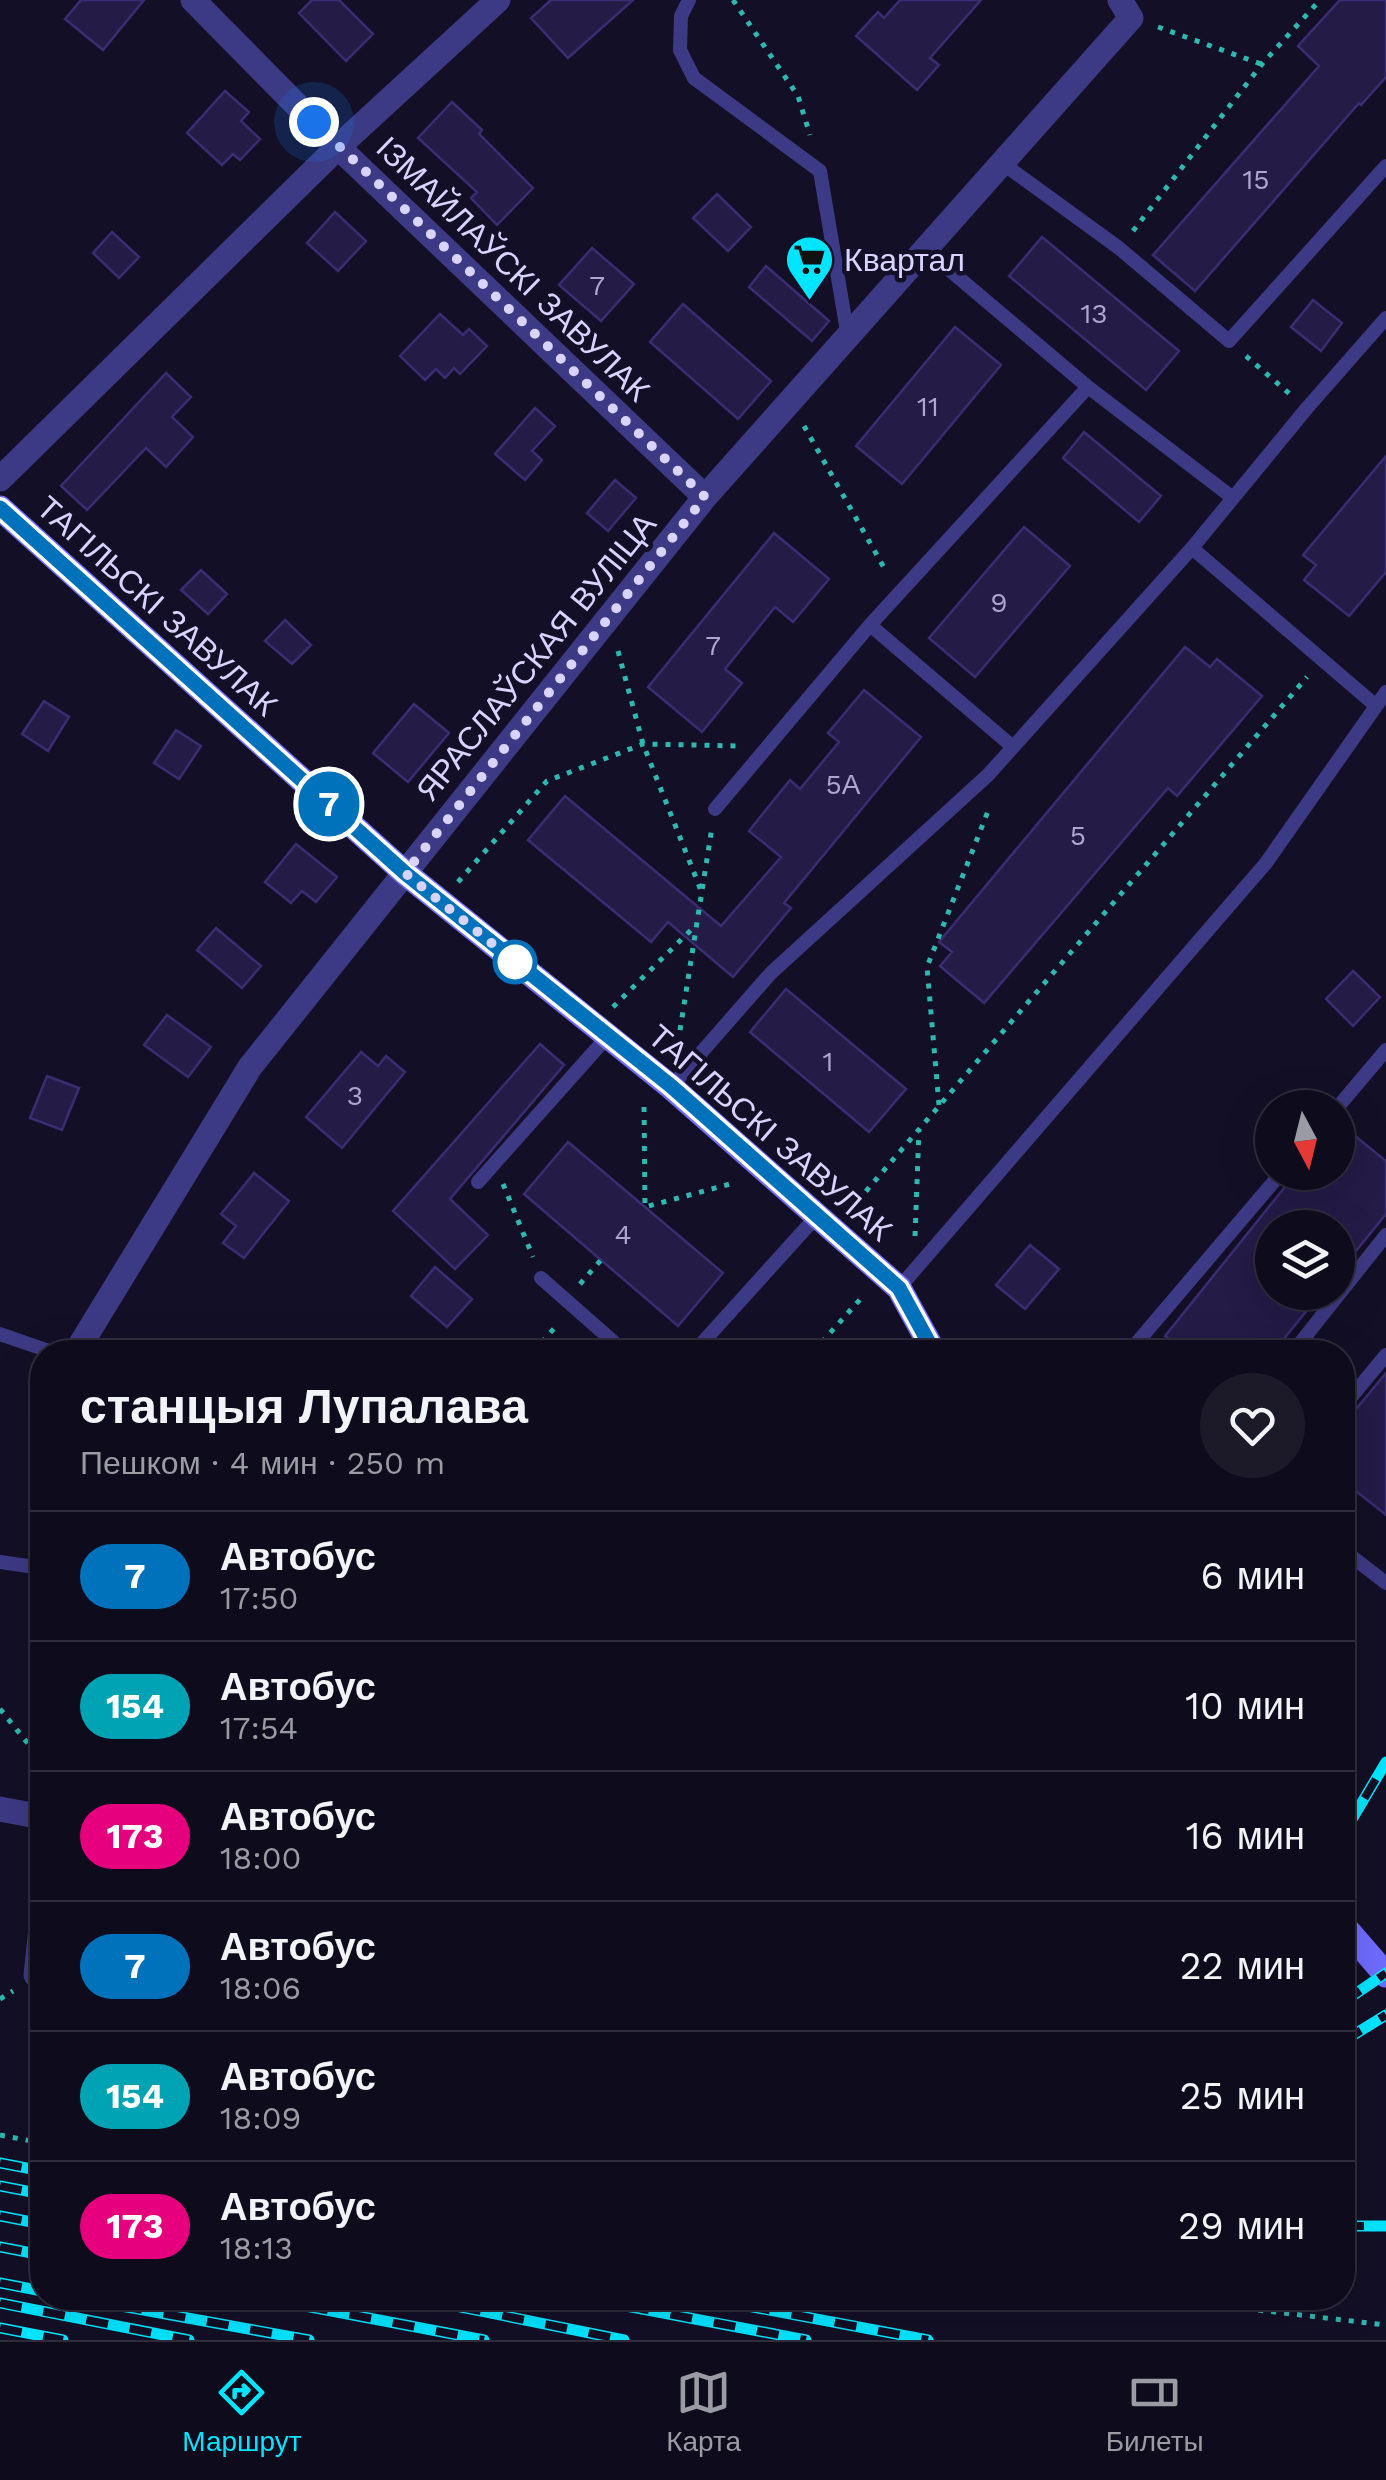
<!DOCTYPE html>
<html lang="ru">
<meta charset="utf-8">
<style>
:root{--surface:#0e0b1c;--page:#1c1929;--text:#f1f3f6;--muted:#9b9ba3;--line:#2e2b3b;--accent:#00e5ff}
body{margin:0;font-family:"Work Sans",sans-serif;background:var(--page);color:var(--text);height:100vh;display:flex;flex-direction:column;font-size:38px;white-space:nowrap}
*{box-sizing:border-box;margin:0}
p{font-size:32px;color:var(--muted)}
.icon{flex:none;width:55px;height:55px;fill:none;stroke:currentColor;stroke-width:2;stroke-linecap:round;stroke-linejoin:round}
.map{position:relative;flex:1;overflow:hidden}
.sheet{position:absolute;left:30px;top:1340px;width:1325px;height:970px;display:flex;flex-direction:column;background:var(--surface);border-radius:40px;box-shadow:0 10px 40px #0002,0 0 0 2px var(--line)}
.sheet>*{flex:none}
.badge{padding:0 20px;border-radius:32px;font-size:35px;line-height:65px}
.needle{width:65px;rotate:173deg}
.tools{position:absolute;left:1255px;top:1090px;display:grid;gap:20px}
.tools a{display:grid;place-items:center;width:100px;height:100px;border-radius:50%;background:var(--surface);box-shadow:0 10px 40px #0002,0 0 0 2px var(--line);font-size:50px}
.you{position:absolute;width:50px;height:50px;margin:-25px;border:8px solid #fff;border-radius:50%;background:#1a73e8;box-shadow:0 0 0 15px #1a73e833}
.map>.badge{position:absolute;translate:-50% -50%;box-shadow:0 0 0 5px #fff}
.round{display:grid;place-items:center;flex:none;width:105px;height:105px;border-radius:52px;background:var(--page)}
.summary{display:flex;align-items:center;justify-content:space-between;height:170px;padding:0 50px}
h1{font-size:48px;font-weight:600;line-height:75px}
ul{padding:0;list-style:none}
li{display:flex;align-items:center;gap:30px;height:130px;padding:0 50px;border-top:2px solid var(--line)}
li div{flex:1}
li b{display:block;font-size:38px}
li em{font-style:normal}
li .badge{min-width:110px;font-weight:700;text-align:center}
.tab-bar{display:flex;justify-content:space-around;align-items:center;height:140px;border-top:2px solid var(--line);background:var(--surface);font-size:28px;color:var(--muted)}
.tab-bar a{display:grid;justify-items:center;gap:5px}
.tab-bar .selected{color:var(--accent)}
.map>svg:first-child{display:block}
</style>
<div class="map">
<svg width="1386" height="2340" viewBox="0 0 1386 2340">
<rect width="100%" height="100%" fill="#130f26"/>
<path fill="#241b47" stroke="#3b2d73" stroke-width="2.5" d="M 81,0 L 144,0 L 103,50 L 65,19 Z
M 312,0 L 339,0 L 373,34 L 346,61 L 299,13 Z
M 551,0 L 633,0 L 568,58 L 531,18 Z
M 900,0 L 981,0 L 930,58 L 939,65 L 917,90 L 856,36 L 878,12 L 884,18 Z
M 1340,0 L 1386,0 L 1386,77 L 1361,105 L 1359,103 L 1195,291 L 1153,255 L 1319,66 L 1298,46 Z
M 225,91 L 249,112 L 241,121 L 260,139 L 240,160 L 233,154 L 222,165 L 187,133 Z
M 452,102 L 482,130 L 479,134 L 533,188 L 497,225 L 471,198 L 477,192 L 418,138 Z
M 717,194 L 751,227 L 728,251 L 693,218 Z
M 335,212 L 366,241 L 338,271 L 307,243 Z
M 112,232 L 139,257 L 119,278 L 93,253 Z
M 1042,237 L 1179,351 L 1146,390 L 1009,276 Z
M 592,248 L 634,284 L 601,321 L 559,285 Z
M 766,266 L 829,321 L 812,341 L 749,287 Z
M 1313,300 L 1342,323 L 1321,351 L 1291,327 Z
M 683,304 L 771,381 L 738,419 L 650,342 Z
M 440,314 L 463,335 L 469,329 L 487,346 L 460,374 L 454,368 L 445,378 L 436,369 L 425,380 L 400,356 Z
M 955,327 L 1001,365 L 902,484 L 856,446 Z
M 166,373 L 191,397 L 172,417 L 193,437 L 166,467 L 146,448 L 87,510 L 61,486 Z
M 535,408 L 555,426 L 532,451 L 542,460 L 525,480 L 495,454 Z
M 1084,432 L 1161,496 L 1139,522 L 1063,458 Z
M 1386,456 L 1386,572 L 1349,616 L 1304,580 L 1316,565 L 1303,555 Z
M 615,480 L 636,498 L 608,531 L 587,513 Z
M 1024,527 L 1070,566 L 975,677 L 929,638 Z
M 774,533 L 829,579 L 793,622 L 775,607 L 725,669 L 742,683 L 702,732 L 648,687 Z
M 201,570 L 227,594 L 208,614 L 181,590 Z
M 285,620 L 311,645 L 292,664 L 265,641 Z
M 1185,647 L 1210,667 L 1217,659 L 1262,696 L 1177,796 L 1168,788 L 984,1003 L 940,966 L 952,952 L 939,942 Z
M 864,690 L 921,737 L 784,903 L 791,908 L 733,977 L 668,922 L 651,942 L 528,840 L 565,796 L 721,926 L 781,857 L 749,831 L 790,780 L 800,789 L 839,742 L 828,733 Z
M 44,701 L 69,717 L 48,751 L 22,734 Z
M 414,704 L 449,733 L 408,782 L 373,753 Z
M 176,730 L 201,746 L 179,779 L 154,763 Z
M 296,844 L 337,877 L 316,902 L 302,891 L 291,903 L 265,882 Z
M 216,928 L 261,966 L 242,988 L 197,950 Z
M 1353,971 L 1380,997 L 1353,1026 L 1326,999 Z
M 786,989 L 906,1089 L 869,1132 L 750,1032 Z
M 167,1015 L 211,1047 L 188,1077 L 144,1045 Z
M 540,1044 L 564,1065 L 450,1199 L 488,1235 L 455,1269 L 393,1211 Z
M 361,1052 L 378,1066 L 386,1056 L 405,1072 L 342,1148 L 306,1117 Z
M 47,1076 L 79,1088 L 62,1130 L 30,1118 Z
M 1338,1122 L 1386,1161 L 1386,1214 L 1338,1273 L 1338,1228 L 1272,1228 L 1272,1292 L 1322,1292 L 1273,1352 L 1186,1352 L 1165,1336 L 1297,1172 L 1338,1172 Z
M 568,1142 L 723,1273 L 678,1326 L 524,1194 Z
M 254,1173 L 289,1201 L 244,1258 L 223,1243 L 236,1226 L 221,1214 Z
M 1030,1245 L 1059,1269 L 1025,1309 L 996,1285 Z
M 435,1267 L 472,1299 L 447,1327 L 411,1296 Z
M 1386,1373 L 1386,1515 L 1342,1480 L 1342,1426 Z"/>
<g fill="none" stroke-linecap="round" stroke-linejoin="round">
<path stroke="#2fb8b0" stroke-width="5" stroke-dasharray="5 8" stroke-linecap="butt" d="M 733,0 L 798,96 L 810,135
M 1158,27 L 1261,64
M 1133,231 L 1262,64 L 1320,0
M 1246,356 L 1291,395
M 804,426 L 887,573
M 618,651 L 643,744 L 702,893
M 458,882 L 547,781 L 643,744 L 740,746
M 613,1007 L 694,927
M 678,1043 L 712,827
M 939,1105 L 927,967 L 990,806
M 644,1107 L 645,1207 L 730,1184
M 503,1184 L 533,1257
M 849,1211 L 1307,677
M 915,1236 L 919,1129
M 580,1284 L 601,1260
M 533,1352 L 558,1324
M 813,1352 L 864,1295
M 0,1709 L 42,1761
M 0,1999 L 13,1991
M 0,2135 L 42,2143
M 1155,2298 L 1386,2325"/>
<path stroke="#3d3a85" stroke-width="14" d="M 689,0 L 681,16 L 680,50 L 694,78 L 820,171 L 848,337
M 1002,163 L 1119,248 L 1229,341 L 1386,166
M 927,251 L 1088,387 L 1233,498
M 1192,548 L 1375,705
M 870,625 L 1013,747
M 715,809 L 870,625 L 1088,387
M 671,1087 L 771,973 L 988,775 L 1192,548 L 1307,408 L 1386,318
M 1337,1108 L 1386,1050
M 478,1182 L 608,1036
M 541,1278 L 625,1352
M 899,1288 L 1266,863 L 1386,692
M 0,1334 L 52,1352
M 694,1352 L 816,1217
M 1129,1352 L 1282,1172
M 1293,1352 L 1386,1235
M 1342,1408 L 1386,1355
M 1342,1549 L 1386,1583
M 0,1562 L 42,1568"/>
<path stroke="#3d3a85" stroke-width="25" d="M 193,0 L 338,147 L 705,497
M 0,479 L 338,147 L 498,0
M 76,1352 L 250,1067 L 705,497 L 1131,18 L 1120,0
M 0,1809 L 42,1817
M 42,1919 L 36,1975 L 42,1977"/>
<path stroke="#6f6bff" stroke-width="25" d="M 0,508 L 405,873 L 671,1087 L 899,1288 L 934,1352
M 1342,1924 L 1386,1975"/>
<defs>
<path id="rail" d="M 1342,1836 L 1386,1762
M 1342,2003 L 1386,1973
M 1342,2042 L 1386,2015
M 0,2163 L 42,2171
M 0,2186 L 42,2194
M 0,2216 L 42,2224
M 1342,2226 L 1386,2226
M 0,2247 L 42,2255
M 0,2283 L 42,2291
M 77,2298 L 309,2340
M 263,2298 L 484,2340
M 416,2298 L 624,2340
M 584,2298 L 806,2340
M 705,2298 L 928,2340
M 0,2303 L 189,2340
M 0,2328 L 63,2340"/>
</defs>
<use href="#rail" stroke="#00e5ff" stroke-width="11"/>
<use href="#rail" stroke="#130f26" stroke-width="8" stroke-dasharray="22" stroke-linecap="butt"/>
</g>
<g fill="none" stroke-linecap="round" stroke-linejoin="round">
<defs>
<path id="line" d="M 0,508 L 405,873 L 671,1086 L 899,1288 L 934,1352"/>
</defs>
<use href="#line" stroke="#fff" stroke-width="22"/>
<use href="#line" stroke="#0072bc" stroke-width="15"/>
<path stroke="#d9d4ff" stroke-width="10" stroke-dasharray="0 18" d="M 314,122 L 705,497 L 405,873 L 515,962"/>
</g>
<defs>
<symbol id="supermarket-pin" viewBox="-11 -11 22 30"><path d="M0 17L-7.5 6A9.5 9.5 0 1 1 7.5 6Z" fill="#00e5ff" stroke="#130f26"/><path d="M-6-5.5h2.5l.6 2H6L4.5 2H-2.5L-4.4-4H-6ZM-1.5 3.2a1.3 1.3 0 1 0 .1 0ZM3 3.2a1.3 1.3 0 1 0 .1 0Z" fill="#111"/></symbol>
</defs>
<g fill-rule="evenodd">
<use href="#supermarket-pin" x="782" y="232" width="55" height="75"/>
</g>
<circle fill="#fff" stroke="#0072bc" stroke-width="5" cx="515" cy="962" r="20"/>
<g text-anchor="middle" stroke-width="9" stroke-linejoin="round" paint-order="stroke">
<g font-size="28" fill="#aca6d1">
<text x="1256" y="189">15</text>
<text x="597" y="295">7</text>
<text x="1094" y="323">13</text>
<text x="928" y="416">11</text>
<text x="999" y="612">9</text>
<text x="713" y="655">7</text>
<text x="843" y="794">5А</text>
<text x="1078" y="845">5</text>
<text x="828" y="1071">1</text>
<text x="355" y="1105">3</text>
<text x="623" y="1244">4</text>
</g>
<g font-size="32" fill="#d9d4ff" stroke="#130f26" text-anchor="start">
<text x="844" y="271">Квартал</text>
</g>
<g font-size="32" fill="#d9d4ff" stroke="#130f26">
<text transform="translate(513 269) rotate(44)" y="11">ІЗМАЙЛАЎСКІ ЗАВУЛАК</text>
<text transform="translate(157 606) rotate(42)" y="11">ТАГІЛЬСКІ ЗАВУЛАК</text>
<text transform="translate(536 657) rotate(-51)" y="11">ЯРАСЛАЎСКАЯ ВУЛІЦА</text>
<text transform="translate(770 1133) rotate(41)" y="11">ТАГІЛЬСКІ ЗАВУЛАК</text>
</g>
</g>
</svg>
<div class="tools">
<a><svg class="needle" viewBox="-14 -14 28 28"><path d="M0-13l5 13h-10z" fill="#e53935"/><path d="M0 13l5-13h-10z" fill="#9b9ba3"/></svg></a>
<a><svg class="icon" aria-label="layers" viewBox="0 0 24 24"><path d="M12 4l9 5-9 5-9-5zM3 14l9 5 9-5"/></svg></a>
</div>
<div class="you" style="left:314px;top:122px"></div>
<b class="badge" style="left:329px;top:804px;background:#0072bc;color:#fff">7</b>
<section class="sheet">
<div class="summary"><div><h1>станцыя Лупалава</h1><p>Пешком · 4 мин · 250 m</p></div><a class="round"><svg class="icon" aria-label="heart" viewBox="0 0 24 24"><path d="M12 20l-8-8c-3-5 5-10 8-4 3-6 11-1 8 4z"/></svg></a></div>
<ul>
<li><span class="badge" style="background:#0072bc;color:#fff">7</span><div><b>Автобус</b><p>17:50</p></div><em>6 мин</em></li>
<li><span class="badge" style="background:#00a3b4;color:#fff">154</span><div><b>Автобус</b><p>17:54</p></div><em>10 мин</em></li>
<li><span class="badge" style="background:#e6007e;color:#fff">173</span><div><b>Автобус</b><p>18:00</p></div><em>16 мин</em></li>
<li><span class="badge" style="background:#0072bc;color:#fff">7</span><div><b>Автобус</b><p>18:06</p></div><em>22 мин</em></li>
<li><span class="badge" style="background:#00a3b4;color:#fff">154</span><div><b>Автобус</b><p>18:09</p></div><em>25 мин</em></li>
<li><span class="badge" style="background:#e6007e;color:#fff">173</span><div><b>Автобус</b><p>18:13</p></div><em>29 мин</em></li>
</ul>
</section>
</div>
<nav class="tab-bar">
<a class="selected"><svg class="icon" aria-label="directions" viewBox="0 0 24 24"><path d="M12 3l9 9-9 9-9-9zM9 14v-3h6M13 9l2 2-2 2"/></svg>Маршрут</a>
<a><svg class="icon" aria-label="map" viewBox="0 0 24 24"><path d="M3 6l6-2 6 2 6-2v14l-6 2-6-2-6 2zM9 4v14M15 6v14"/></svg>Карта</a>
<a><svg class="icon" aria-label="tickets" viewBox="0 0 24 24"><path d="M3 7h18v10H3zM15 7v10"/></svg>Билеты</a>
</nav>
